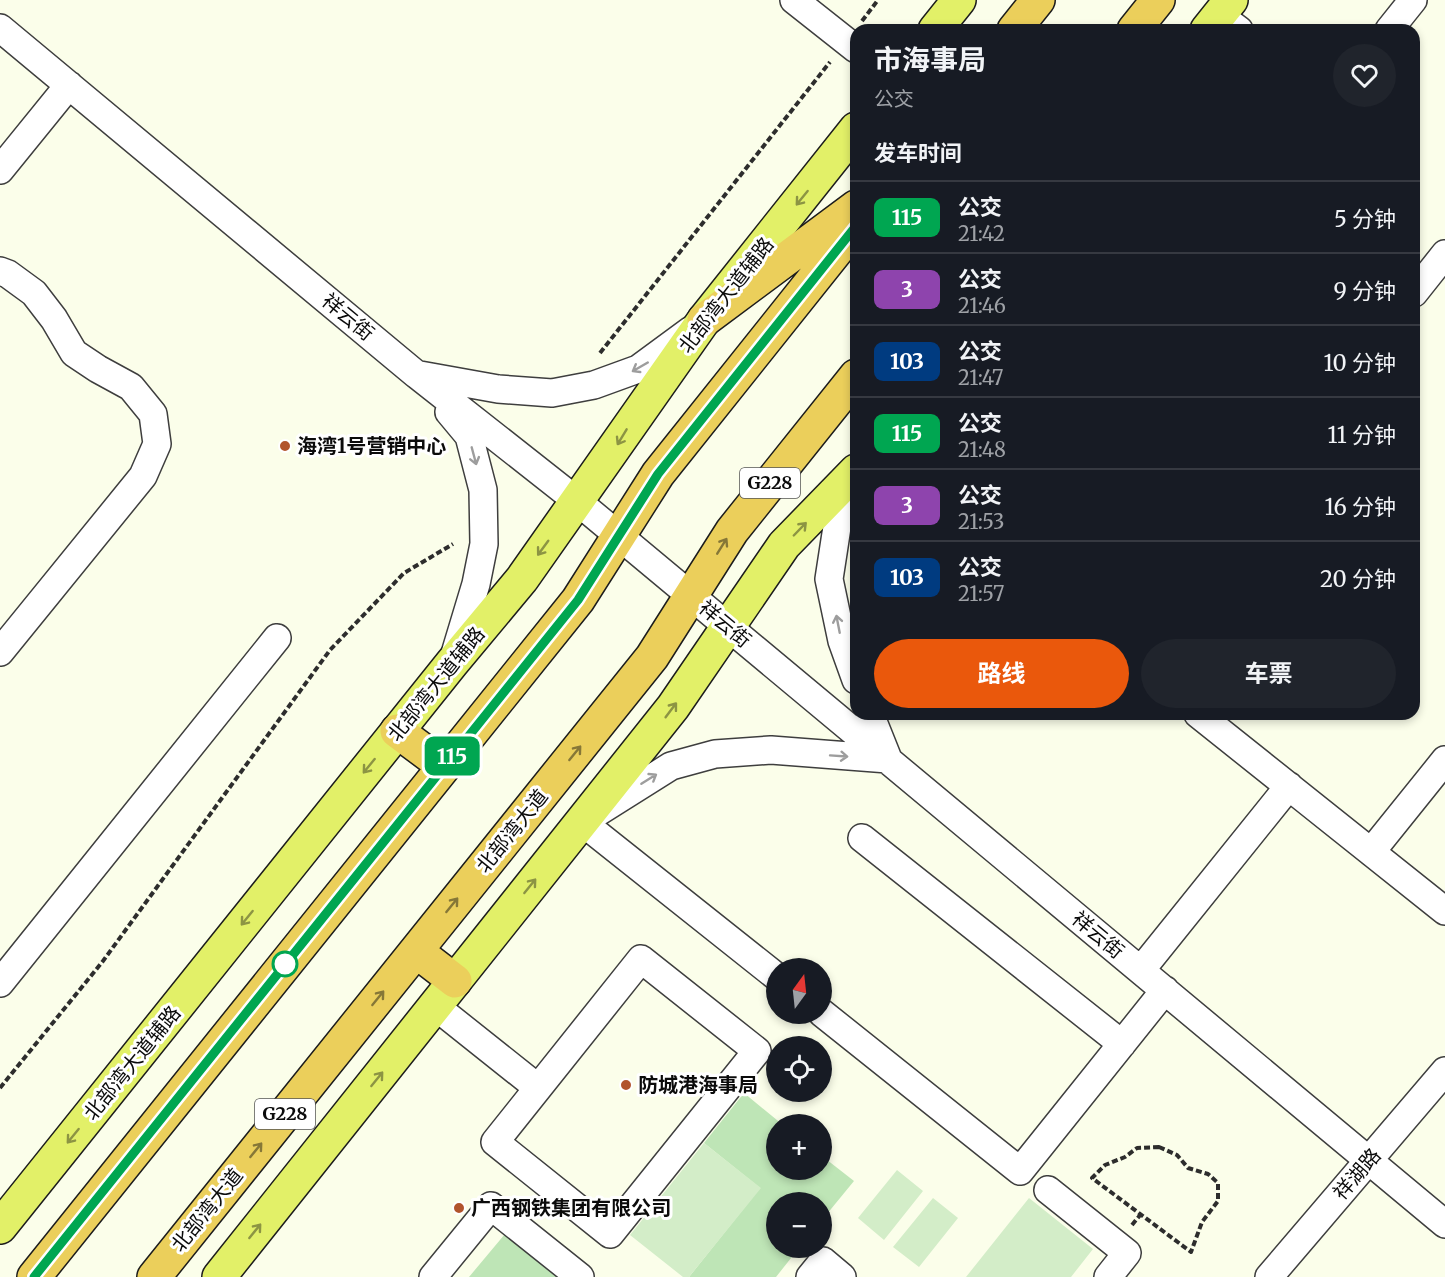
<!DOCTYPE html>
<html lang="zh">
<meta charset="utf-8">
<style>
:root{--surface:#171b24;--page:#20242c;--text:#f1f3f6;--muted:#9ea1a6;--line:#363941;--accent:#ea580c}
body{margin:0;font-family:Merriweather,"Noto Sans SC",serif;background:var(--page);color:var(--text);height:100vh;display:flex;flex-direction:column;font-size:22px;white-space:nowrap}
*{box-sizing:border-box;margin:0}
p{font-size:20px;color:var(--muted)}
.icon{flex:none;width:33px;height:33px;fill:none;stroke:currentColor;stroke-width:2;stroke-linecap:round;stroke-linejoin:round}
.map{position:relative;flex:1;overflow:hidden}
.side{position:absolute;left:850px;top:24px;width:570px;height:696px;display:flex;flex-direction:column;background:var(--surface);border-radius:18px;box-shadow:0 3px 9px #0003}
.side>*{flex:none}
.badge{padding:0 12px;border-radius:9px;font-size:21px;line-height:39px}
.needle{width:39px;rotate:15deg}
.controls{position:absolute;left:766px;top:958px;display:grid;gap:12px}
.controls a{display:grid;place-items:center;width:66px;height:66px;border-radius:50%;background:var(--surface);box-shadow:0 3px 9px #0003;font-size:30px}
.map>.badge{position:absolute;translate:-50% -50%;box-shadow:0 0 0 3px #fff}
h2{padding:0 24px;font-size:22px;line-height:54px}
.round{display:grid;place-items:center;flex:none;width:63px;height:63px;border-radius:32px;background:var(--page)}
.overview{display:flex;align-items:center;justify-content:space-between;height:102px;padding:0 24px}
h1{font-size:28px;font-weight:700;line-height:45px}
.cta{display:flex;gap:12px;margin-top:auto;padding:12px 24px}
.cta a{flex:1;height:69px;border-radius:36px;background:var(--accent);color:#fff;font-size:24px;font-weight:700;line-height:69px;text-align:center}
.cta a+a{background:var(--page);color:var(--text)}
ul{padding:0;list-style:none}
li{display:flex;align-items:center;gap:18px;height:72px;padding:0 24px;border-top:2px solid var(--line)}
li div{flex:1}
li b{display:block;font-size:22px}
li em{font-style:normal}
li .badge{min-width:66px;font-weight:700;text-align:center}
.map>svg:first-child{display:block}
</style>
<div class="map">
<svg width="1445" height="1277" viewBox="0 0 1445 1277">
<rect width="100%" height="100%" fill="#fbfeea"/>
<path fill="#bee5b6" d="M 744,1093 L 783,1125 L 777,1125 L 777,1170 L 822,1170 L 822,1156 L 854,1181 L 822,1220 L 822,1203 L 777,1203 L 777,1248 L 799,1248 L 776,1277 L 689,1277 L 760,1188 L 704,1143 Z
M 510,1228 L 570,1277 L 469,1277 Z"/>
<path fill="#d3edc8" d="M 704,1143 L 761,1188 L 689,1277 L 683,1277 L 630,1235 Z
M 897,1170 L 923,1191 L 884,1240 L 858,1218 Z
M 933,1198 L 958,1218 L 919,1267 L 893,1247 Z
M 1029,1198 L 1093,1249 L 1071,1277 L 966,1277 Z"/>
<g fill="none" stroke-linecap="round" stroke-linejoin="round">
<defs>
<path id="minor" d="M 794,0 L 856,49
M 1219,15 L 1239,30
M 0,28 L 417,375 L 577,501 L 1445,1224
M 1389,30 L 1413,0
M 0,170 L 69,85
M 0,271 L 8,274 L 34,293 L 54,319 L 74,353 L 98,369 L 131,387 L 153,414 L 157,444 L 143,476 L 0,652
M 1414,293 L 1445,254
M 420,375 L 498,389 L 552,393 L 594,385 L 638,369 L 691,330
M 449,412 L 469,436 L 483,490 L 484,544 L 476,584 L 454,657
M 856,474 L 837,527 L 829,579 L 842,641 L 856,680
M 1198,714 L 1445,911
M 862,838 L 1122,1044
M 1371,852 L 1445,760
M 641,959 L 757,1051 L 610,1234 L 495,1142 Z
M 1141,970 L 1289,786
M 777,977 L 582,822 L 671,766 L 715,754 L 771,750 L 888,759 L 870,714
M 0,983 L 277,638
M 435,1006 L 538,1088
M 822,1013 L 1020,1171 L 1165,990
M 1048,1190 L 1127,1253 L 1108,1277
M 433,1277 L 491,1206 L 580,1277
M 810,1277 L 823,1261 L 842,1277
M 1269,1277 L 1445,1071"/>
<path id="major" d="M 935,30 L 959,0
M 1207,30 L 1231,0
M 0,1227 L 452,663 L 522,579 L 704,320 L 856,129
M 219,1277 L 673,707 L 784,545 L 856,471"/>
<path id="highway" d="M 1014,30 L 1038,0
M 1134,30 L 1158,0
M 704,320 L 856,207
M 397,731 L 444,766
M 416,951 L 455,981
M 34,1277 L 578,600 L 658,474 L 856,226
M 154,1277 L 652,657 L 732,531 L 856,376"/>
</defs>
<use href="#minor" stroke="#3e3e3e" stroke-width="30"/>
<use href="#major" stroke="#1c1c1c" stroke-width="36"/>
<use href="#highway" stroke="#1c1c1c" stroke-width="36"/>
<path stroke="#2d2d2d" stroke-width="4" stroke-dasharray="6 3" stroke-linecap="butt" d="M 862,21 L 878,0
M 600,353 L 830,62
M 0,1088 L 103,961 L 330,650 L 404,573 L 453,544
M 1159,1147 L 1177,1155 L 1188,1168 L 1208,1174 L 1218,1183 L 1218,1201 L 1202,1222 L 1191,1252 L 1092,1178 L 1105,1165 L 1125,1157 L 1137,1148 Z
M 1132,1225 L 1141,1214"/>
<use href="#minor" stroke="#fff" stroke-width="27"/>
<use href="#major" stroke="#e2f068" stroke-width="33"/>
<use href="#highway" stroke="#ebcf5b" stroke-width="33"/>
</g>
<defs><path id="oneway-shaft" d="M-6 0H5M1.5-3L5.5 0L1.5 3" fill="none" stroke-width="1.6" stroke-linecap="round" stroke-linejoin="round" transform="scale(1.5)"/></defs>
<g stroke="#8c9443">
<use href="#oneway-shaft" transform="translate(802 198) rotate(129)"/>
<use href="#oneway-shaft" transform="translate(622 437) rotate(121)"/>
<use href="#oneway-shaft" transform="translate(800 529) rotate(-46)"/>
<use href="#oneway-shaft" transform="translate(543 548) rotate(126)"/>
<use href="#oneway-shaft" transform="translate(671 710) rotate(-53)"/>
<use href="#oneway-shaft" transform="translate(369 766) rotate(129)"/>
<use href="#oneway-shaft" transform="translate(530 886) rotate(-51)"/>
<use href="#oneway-shaft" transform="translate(247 918) rotate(129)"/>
<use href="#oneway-shaft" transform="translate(377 1079) rotate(-51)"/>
<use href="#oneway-shaft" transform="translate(73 1136) rotate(129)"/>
<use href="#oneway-shaft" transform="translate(255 1231) rotate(-51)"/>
</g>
<g stroke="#9d9d9d">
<use href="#oneway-shaft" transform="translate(640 367) rotate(150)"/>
<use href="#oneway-shaft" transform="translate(474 456) rotate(75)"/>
<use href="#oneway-shaft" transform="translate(838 624) rotate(-101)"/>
<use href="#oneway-shaft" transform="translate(839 756) rotate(4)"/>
<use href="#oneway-shaft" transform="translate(649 779) rotate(-32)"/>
</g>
<g stroke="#867737">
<use href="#oneway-shaft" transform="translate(722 546) rotate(-58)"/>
<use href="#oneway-shaft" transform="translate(575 753) rotate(-51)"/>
<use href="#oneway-shaft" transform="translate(452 905) rotate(-51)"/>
<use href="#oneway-shaft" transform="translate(378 998) rotate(-51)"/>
<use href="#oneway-shaft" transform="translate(256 1150) rotate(-51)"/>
</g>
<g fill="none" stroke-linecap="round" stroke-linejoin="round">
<defs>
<path id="line" d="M 34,1277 L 578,600 L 658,474 L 856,226"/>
</defs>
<use href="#line" stroke="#fff" stroke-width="14"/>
<use href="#line" stroke="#00a651" stroke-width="9"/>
</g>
<g fill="#b1542c" stroke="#fff" stroke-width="2">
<circle cx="285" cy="446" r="6"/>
<circle cx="626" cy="1085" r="6"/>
<circle cx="459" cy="1208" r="6"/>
</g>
<circle fill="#fff" stroke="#00a651" stroke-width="3" cx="285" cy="964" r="12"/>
<g text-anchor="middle" stroke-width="6" stroke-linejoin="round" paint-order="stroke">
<g fill="#fff" stroke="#545454" stroke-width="1.5">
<rect x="740" y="468" width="60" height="30" rx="4.5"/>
<rect x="255" y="1099" width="60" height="30" rx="4.5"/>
</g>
<g font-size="18" font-weight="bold" fill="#0b0b0b">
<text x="770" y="489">G228</text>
<text x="285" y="1120">G228</text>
</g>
<g font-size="20" fill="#0b0b0b" stroke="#fff">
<text transform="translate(726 295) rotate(-52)" y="7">北部湾大道辅路</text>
<text transform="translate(348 317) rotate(40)" y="7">祥云街</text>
<text transform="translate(725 624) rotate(40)" y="7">祥云街</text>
<text transform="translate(436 684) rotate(-51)" y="7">北部湾大道辅路</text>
<text transform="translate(512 831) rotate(-51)" y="7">北部湾大道</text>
<text transform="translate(1098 935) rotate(40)" y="7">祥云街</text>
<text transform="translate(132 1063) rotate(-51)" y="7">北部湾大道辅路</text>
<text transform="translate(1357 1174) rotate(-49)" y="7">祥湖路</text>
<text transform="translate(207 1210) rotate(-51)" y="7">北部湾大道</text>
</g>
<g font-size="20" font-weight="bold" fill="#0b0b0b" stroke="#fff" text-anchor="start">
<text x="297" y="453">海湾1号营销中心</text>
<text x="638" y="1092">防城港海事局</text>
<text x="471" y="1215">广西钢铁集团有限公司</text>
</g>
</g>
</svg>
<div class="controls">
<a><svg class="needle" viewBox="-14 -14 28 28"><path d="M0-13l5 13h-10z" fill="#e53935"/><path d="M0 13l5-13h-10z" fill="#9ea1a6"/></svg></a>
<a><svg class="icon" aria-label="locate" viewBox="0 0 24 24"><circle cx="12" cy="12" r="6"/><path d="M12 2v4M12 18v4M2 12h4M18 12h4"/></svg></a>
<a>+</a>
<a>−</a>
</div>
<b class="badge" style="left:452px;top:756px;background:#00a651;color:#fff">115</b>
<section class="side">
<div class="overview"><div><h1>市海事局</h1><p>公交</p></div><a class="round"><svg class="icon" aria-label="heart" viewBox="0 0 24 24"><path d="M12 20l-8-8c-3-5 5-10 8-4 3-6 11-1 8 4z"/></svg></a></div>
<h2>发车时间</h2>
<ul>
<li><span class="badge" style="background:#00a651;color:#fff">115</span><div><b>公交</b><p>21:42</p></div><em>5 分钟</em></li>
<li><span class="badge" style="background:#8e44ad;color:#fff">3</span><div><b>公交</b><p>21:46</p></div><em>9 分钟</em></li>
<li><span class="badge" style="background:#003b80;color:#fff">103</span><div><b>公交</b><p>21:47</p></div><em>10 分钟</em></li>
<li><span class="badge" style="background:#00a651;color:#fff">115</span><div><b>公交</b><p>21:48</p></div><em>11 分钟</em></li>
<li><span class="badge" style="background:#8e44ad;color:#fff">3</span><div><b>公交</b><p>21:53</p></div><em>16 分钟</em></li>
<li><span class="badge" style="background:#003b80;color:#fff">103</span><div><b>公交</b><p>21:57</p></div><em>20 分钟</em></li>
</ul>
<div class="cta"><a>路线</a><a>车票</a></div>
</section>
</div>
